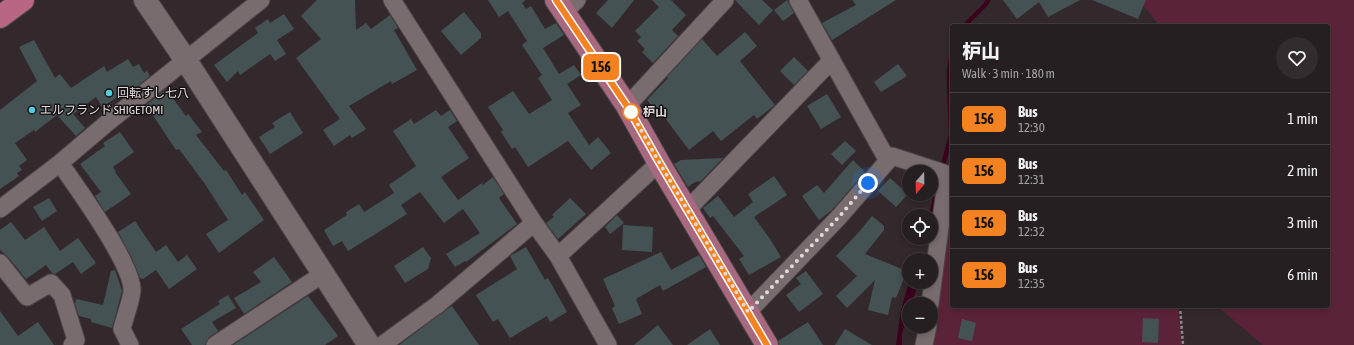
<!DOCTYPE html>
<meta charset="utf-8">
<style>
:root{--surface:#261f21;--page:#322c2e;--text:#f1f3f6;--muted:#a4a2a5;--line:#423d3f}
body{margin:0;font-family:"Asap Condensed","Noto Sans JP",sans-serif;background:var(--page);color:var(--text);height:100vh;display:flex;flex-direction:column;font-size:15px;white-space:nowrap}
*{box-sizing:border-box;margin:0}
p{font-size:13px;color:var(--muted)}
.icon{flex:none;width:22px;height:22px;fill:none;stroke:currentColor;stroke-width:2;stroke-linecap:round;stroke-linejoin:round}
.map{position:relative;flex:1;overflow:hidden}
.panel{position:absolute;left:950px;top:24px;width:380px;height:284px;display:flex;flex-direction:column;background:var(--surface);border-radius:4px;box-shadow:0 2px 6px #0003,0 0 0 1px var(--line)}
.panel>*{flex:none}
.badge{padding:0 8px;border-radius:6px;font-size:14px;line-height:26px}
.needle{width:26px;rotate:200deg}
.tools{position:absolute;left:902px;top:165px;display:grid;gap:8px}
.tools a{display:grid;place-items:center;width:36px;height:36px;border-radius:50%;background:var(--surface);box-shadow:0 2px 6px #0003,0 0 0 1px var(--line);font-size:20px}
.you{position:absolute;width:20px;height:20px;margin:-10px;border:3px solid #fff;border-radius:50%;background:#1a73e8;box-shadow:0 0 0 6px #1a73e833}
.map>.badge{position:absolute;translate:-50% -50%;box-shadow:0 0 0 2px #fff}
.round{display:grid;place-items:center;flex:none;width:42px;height:42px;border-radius:21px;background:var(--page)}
.summary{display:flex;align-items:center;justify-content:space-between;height:68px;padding:0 12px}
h1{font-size:19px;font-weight:800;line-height:30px}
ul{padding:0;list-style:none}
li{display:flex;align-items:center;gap:12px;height:52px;padding:0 12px;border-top:1px solid var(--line)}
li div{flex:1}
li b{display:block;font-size:15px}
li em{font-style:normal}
li .badge{min-width:44px;font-weight:700;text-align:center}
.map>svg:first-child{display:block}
</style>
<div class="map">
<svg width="1354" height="345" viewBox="0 0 1354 345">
<rect width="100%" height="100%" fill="#33292c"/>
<path fill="#5b2339" d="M 1139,0 L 1354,0 L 1354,345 L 1263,345 L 1217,306 L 1328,306 L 1328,26 L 1160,26 Z
M 952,197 L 952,306 L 1178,306 L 1182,345 L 931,345 Z"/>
<path fill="#3b011c" d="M 909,282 L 919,282 L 911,304 L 909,304 L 902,335 L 902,345 L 896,345 L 901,310 Z"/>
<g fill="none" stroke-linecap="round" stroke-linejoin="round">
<path stroke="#3b011c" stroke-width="4.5" d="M 964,26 L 986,4 L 988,0
M 942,169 L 951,135 L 949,72 L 952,50
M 931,216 L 938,186"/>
</g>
<path fill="#455254" d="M 317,0 L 355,0 L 356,30 L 366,23 L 371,29 L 390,15 L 398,28 L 394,30 L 417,70 L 392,84 L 391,81 L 349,106 L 366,129 L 352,138 L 350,135 L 334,146 L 323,130 L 340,119 L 296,58 L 321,39 L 301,16 Z
M 488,0 L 526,0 L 522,3 L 526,9 L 531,6 L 545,29 L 556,23 L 564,35 L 543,48 L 559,74 L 574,65 L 581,75 L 567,84 L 581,105 L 568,113 L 589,145 L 598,137 L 611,153 L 591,170 L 568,141 L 528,167 L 515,147 L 512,149 L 501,132 L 503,130 L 488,107 L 513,91 L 529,114 L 552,100 L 538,78 L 542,75 L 522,45 L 527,41 L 508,11 L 499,17 Z
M 608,0 L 634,0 L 612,28 L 596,13 Z
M 652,0 L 671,0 L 686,15 L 672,30 L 678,36 L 653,63 L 642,52 L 645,49 L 637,41 L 641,37 L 635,31 L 659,7 Z
M 735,0 L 762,0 L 773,10 L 759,25 Z
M 787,0 L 794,13 L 783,21 L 774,10 Z
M 852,0 L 896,0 L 832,40 L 822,23 L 856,5 Z
M 1003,0 L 1080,0 L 1048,17 L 1039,2 L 1017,19 Z
M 1092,0 L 1146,0 L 1138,19 Z
M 464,12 L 481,33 L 481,38 L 461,55 L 441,31 Z
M 284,14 L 294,29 L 277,40 L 286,54 L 275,61 L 270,54 L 240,75 L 238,71 L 227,82 L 214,65 L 258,33 L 255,28 L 268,19 L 270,23 Z
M 745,32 L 757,46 L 740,61 L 775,105 L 757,119 L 754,115 L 721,141 L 713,131 L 689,150 L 659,110 L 657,112 L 647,100 L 668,78 L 667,77 L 702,39 L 717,56 Z
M 34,40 L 55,78 L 60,74 L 71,88 L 104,66 L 107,72 L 128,59 L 133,67 L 139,64 L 144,73 L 147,71 L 150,76 L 134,89 L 133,87 L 102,107 L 96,97 L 73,114 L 85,128 L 76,136 L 57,115 L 35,132 L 34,130 L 15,143 L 27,160 L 19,166 L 22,170 L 17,173 L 19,176 L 0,189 L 0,110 L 37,81 L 19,47 Z
M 794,57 L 808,71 L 794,85 L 780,71 Z
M 898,64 L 907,76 L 881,92 L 874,82 Z
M 166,89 L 186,116 L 188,114 L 202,132 L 196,135 L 224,171 L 226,170 L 242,195 L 245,192 L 264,220 L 219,253 L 206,234 L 228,220 L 205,184 L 179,149 L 176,150 L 146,105 Z
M 827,94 L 841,117 L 821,129 L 807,106 Z
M 436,110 L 441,116 L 450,110 L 457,121 L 448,127 L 469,158 L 441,177 L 458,200 L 482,183 L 483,185 L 493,177 L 504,194 L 499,198 L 517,224 L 466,262 L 465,261 L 455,267 L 446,254 L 480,233 L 463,209 L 444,223 L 420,192 L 401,205 L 407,214 L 374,235 L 348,251 L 342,241 L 333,246 L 324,230 L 347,215 L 346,212 L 359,204 L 364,212 L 394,193 L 389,185 L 416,166 L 393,131 L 411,119 L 414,124 Z
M 290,112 L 303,133 L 270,154 L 259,137 L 275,127 L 272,123 Z
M 120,132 L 134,152 L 113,167 L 116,172 L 115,172 L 131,194 L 105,212 L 95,196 L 101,192 L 80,164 L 105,146 L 103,143 Z
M 845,141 L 856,151 L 842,165 L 831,154 Z
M 723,158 L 701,181 L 695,182 L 688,187 L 674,164 L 681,160 Z
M 853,160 L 865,172 L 832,210 L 819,220 L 802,196 L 817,185 L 824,193 Z
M 774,176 L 787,195 L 754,217 L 770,239 L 781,257 L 749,275 L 739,259 L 744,256 L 713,216 L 710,218 L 703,208 L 718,196 L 734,217 L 753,202 L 748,194 Z
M 890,178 L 908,194 L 896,207 L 878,191 Z
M 49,198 L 57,211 L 42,221 L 33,207 Z
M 570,198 L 586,214 L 558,239 L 546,223 L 554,217 L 552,215 Z
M 617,215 L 624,223 L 610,234 L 605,227 Z
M 872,216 L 884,226 L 884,230 L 865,254 L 907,271 L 896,298 L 892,297 L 888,315 L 868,310 L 875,280 L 847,308 L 836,296 L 857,276 L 836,256 L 859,232 Z
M 135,221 L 156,252 L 166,245 L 178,262 L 187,255 L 197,269 L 169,289 L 156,270 L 143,279 L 140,278 L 132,258 L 118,232 Z
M 11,222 L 25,240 L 44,227 L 60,251 L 78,238 L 96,263 L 81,274 L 73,262 L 55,274 L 52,273 L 46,265 L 26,279 L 8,257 L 0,250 L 0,230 Z
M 623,225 L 653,227 L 652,252 L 622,250 Z
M 423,247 L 431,258 L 428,269 L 405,283 L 394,266 Z
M 526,247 L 545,280 L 548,278 L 567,312 L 550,322 L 547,316 L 510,338 L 498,319 L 493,322 L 476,295 L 517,269 L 510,256 Z
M 661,252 L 671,270 L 699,255 L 706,267 L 663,291 L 660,285 L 636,299 L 642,314 L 619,324 L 612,308 L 615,306 L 603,279 Z
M 274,257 L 292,282 L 244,314 L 234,298 L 261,282 L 253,272 Z
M 115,270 L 122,291 L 112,328 L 91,322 L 91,319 L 79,316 L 75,304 L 76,299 L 103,305 L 111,271 Z
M 806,271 L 823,294 L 799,312 L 786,295 L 801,284 L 796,278 Z
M 228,295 L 236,308 L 212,322 L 218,331 L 209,337 L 205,345 L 192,345 L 181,329 L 220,304 L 218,301 Z
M 308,296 L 338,336 L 325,345 L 233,345 Z
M 452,306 L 479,345 L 399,345 L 446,310 Z
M 0,311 L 18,336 L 38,322 L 54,345 L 0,345 Z
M 1143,318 L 1159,319 L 1158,343 L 1142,342 Z
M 962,319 L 976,323 L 972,341 L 958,338 Z
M 808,322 L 823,345 L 779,345 L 778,341 Z
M 658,325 L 673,345 L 634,345 Z
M 710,329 L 720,345 L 687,345 Z
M 845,329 L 872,345 L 835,345 Z"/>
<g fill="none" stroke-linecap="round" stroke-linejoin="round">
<defs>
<path id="minor" d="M 392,0 L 534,223 L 558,256 L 659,163
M 798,0 L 888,161
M 564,12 L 577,0
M 627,106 L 725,0
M 60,163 C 77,188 132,263 132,290 C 132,299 124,319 122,329 L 130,345
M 0,209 L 60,163 L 107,123 L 261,0
M 687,210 L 832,60
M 558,256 L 608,345
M 0,263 L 27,297 L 51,283 L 62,295 L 76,340 L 72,345
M 930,304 L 947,174 L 952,175
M 748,312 L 839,217 L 892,156 L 947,174
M 215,345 L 323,274
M 382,345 L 437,305 L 534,223
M 924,345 L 928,326"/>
<path id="tertiary" d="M 145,0 L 185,59 L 369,345"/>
<path id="primary" d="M 556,0 L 627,106 L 659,163 L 767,345"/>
<path id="trunk" d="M 0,17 L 23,0"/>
</defs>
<use href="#minor" stroke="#4e4548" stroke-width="19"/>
<use href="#tertiary" stroke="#4e4548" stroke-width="24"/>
<use href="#primary" stroke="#4e4548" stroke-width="24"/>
<use href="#trunk" stroke="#4e4548" stroke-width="24"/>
<path stroke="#90888a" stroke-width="2.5" stroke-dasharray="3 2" stroke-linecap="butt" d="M 1180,306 L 1183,345"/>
<use href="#minor" stroke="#786c6f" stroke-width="17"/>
<use href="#tertiary" stroke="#786c6f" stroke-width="22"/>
<use href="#primary" stroke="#a8687f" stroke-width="22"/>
<use href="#trunk" stroke="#b86684" stroke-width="22"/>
</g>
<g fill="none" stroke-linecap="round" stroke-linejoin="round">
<defs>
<path id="line" d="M 556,0 L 627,106 L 659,162 L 767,345"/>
</defs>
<use href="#line" stroke="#fff" stroke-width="9"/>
<use href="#line" stroke="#f58220" stroke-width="6"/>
<path stroke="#e1dadc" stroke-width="4" stroke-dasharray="0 7.2" d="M 631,112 L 659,162 L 748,312 L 839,217 L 868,183"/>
</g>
<g fill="#53cbdb" stroke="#171314" stroke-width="1.5">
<circle cx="109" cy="93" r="4"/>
<circle cx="32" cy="110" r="4"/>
</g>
<circle fill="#fff" stroke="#f58220" stroke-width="2" cx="631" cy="112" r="8"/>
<g text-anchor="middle" stroke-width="3" stroke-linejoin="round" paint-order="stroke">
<g font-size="12" fill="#e1dadc" stroke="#171314" text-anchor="start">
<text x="117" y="97">回転すし七八</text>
<text x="40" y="114">エルフランド SHIGETOMI</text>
</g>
<g font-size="12" font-weight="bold" fill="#e1dadc" stroke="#171314" text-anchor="start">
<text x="643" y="116">枦山</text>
</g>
</g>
</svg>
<div class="tools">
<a><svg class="needle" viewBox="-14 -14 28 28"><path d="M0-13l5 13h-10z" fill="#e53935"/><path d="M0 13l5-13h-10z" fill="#a4a2a5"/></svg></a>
<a><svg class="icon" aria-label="locate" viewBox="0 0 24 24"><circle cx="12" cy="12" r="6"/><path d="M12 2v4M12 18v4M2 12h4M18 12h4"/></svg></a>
<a>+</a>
<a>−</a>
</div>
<div class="you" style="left:868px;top:183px"></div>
<b class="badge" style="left:601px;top:67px;background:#f58220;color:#111">156</b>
<section class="panel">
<div class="summary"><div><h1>枦山</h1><p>Walk · 3 min · 180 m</p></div><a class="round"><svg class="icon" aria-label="heart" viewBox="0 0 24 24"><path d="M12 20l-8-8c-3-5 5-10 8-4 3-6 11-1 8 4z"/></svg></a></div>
<ul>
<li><span class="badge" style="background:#f58220;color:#111">156</span><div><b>Bus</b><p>12:30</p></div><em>1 min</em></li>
<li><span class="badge" style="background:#f58220;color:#111">156</span><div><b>Bus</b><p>12:31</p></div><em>2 min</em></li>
<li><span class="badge" style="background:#f58220;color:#111">156</span><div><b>Bus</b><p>12:32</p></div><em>3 min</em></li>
<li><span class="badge" style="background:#f58220;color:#111">156</span><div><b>Bus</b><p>12:35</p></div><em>6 min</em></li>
</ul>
</section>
</div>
